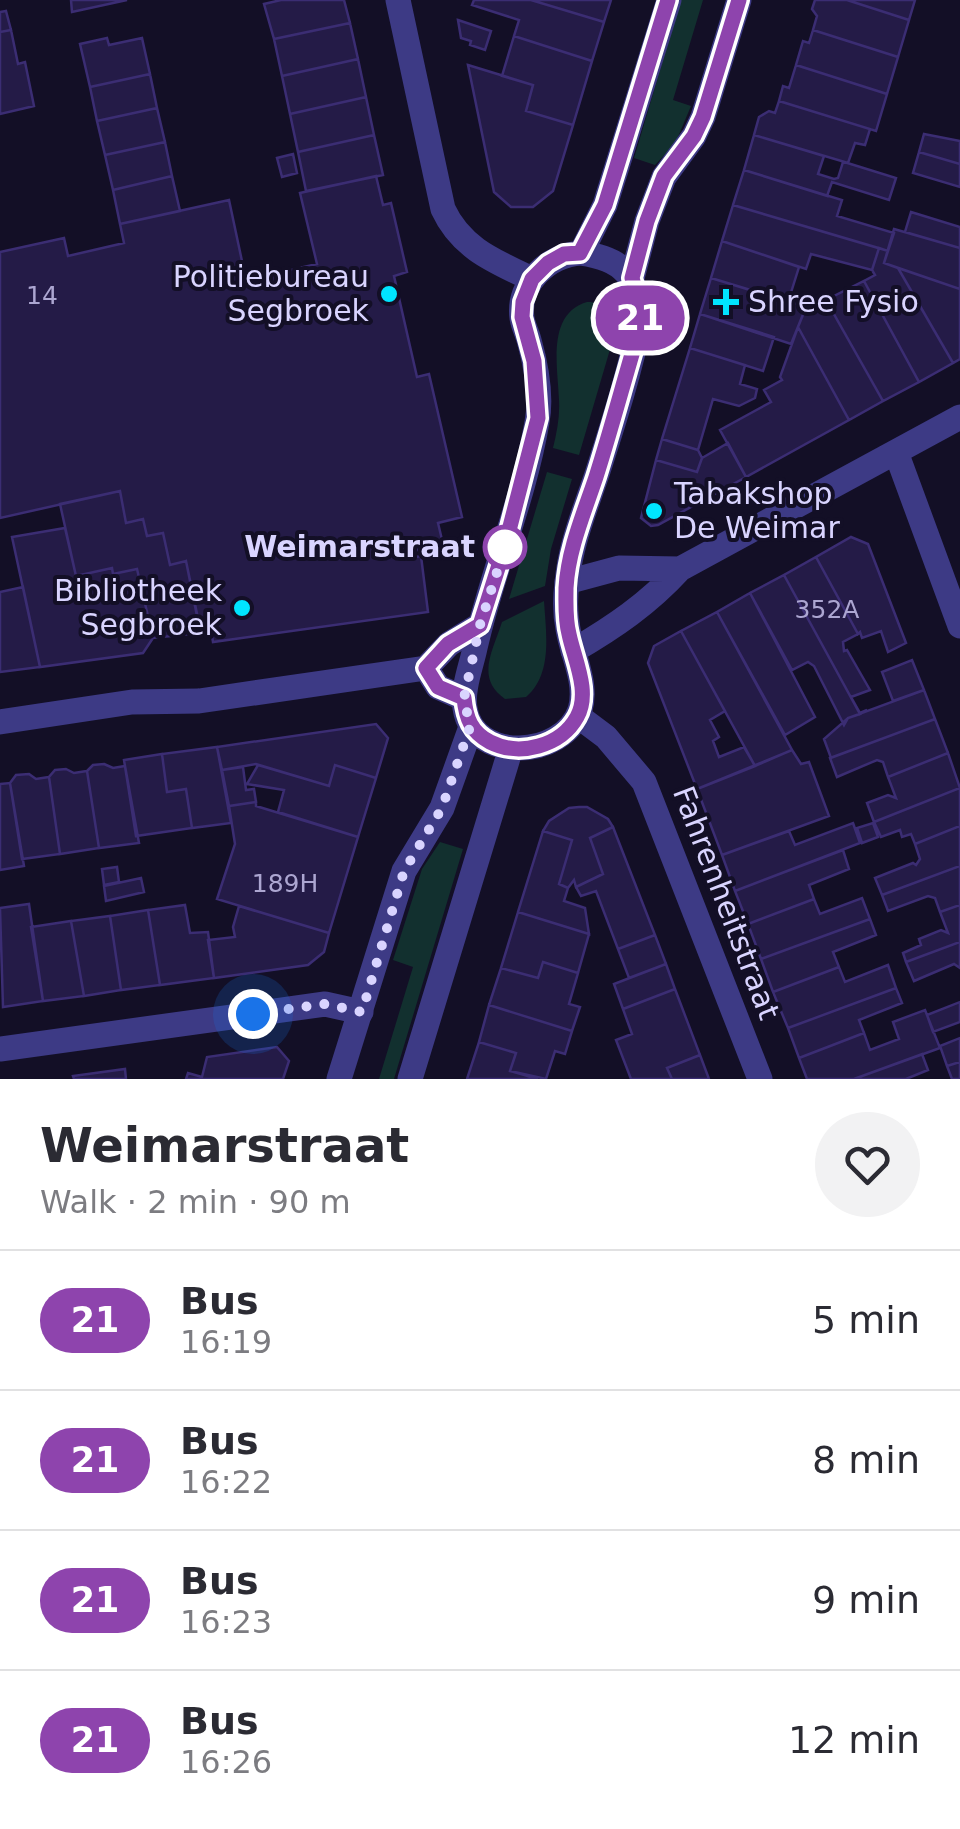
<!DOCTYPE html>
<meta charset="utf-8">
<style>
:root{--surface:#fff;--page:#f2f2f3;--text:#2b2b33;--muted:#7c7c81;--line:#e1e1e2}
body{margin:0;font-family:"DejaVu Sans",sans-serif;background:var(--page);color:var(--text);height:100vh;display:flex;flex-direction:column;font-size:38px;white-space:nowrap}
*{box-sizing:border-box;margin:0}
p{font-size:32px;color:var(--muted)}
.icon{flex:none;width:55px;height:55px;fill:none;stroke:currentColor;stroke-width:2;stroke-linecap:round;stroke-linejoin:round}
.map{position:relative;height:1079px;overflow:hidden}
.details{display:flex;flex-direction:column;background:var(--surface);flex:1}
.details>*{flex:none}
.badge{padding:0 20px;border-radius:32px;font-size:35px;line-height:65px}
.you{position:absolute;width:50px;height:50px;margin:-25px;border:8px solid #fff;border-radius:50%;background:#1a73e8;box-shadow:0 0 0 15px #1a73e833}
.map>.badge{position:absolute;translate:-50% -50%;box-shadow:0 0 0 5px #fff}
.round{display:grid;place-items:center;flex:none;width:105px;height:105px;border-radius:52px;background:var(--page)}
.summary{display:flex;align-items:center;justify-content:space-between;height:170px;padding:0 40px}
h1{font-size:48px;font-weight:700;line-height:75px}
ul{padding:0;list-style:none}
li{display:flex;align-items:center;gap:30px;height:140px;padding:0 40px;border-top:2px solid var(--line)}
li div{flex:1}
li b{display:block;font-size:38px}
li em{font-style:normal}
li .badge{min-width:110px;font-weight:700;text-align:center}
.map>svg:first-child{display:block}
</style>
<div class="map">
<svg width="960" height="1079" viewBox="0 0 960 1079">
<rect width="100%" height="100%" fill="#130f26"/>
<path fill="#12302f" d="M 681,0 L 703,0 L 673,100 L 691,106 L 675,144 L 655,165 L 634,158 Z
M 587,302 C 605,302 613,312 616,329 L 579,455 L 553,448 C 557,432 560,416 559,400 C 558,368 546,314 587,302 Z
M 547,472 L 572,479 L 551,549 L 545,586 L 509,599 Z
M 544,601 C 546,633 553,674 526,697 L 505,699 C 475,678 493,651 502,622 Z
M 440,842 L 463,849 L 394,1079 L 379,1079 L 413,967 L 393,960 L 422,869 Z"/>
<path fill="#241b47" stroke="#3b2d73" stroke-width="2.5" d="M 71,0 L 127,0 L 72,12 Z
M 281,0 L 344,0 L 350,23 L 274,39 L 264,4 Z
M 474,0 L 531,0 L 604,22 L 592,61 L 514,36 L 519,20 L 472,5 Z
M 531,0 L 611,0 L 604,22 Z
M 815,0 L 847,0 L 909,20 L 898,57 L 813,30 L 817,16 L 812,9 Z
M 847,0 L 915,0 L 909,20 Z
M 6,11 L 11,30 L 0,32 L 0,12 Z
M 458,20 L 491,31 L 485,50 L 470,45 L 471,41 L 461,38 Z
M 350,23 L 358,59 L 282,76 L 274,39 Z
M 11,30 L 18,64 L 25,62 L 34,106 L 0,114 L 0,32 Z
M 813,30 L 898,57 L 887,94 L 796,65 L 803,41 L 809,43 Z
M 514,36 L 592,61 L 573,125 L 526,111 L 533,85 L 502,76 Z
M 107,38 L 109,45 L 142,38 L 150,74 L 90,87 L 80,44 Z
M 358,59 L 366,97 L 290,114 L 282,76 Z
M 468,65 L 533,85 L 526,111 L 573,125 L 553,191 L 533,207 L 511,207 L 494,192 Z
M 796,65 L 887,94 L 876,131 L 779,101 L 783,86 L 789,88 Z
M 150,74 L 157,108 L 97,121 L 90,87 Z
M 366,97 L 374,135 L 298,152 L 290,114 Z
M 779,101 L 870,129 L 865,145 L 855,143 L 848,163 L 754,135 L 759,117 L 769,111 L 775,113 Z
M 157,108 L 165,142 L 105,155 L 97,121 Z
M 924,134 L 960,141 L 960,164 L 919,152 Z
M 374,135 L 383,175 L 306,191 L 298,152 Z
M 754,135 L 824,156 L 818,174 L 834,179 L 838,178 L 843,162 L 841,161 L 896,178 L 889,200 L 832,182 L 827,196 L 744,170 Z
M 165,142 L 172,176 L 113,190 L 105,155 Z
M 919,152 L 960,164 L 960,187 L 913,173 Z
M 293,154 L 297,173 L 282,177 L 277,158 Z
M 744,170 L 842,200 L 837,216 L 894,233 L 888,251 L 733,205 Z
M 172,176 L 180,211 L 120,224 L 113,190 Z
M 376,176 L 383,205 L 391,203 L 407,272 L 394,276 L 417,377 L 429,374 L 462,517 L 438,523 L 443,544 L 409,552 L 410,558 L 421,556 L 428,612 L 213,642 L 211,629 L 200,631 L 186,561 L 170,565 L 163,533 L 147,536 L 143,519 L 126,523 L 120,491 L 0,518 L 0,252 L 64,238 L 68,256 L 124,243 L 120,224 L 229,200 L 246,280 L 317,264 L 300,193 Z
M 733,205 L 879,248 L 872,270 L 811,254 L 806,269 L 722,241 Z
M 911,212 L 960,227 L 960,248 L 905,232 Z
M 894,229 L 960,248 L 960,289 L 884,263 Z
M 722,241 L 799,267 L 788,302 L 711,278 Z
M 879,248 L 888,251 L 884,263 L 898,268 L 953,363 L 919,382 L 864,281 L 875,275 L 872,270 Z
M 898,268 L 960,289 L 960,359 L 953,363 Z
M 711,278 L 806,307 L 791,344 L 700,314 Z
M 864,281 L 919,382 L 883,401 L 826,300 Z
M 826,300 L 883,401 L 849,420 L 798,327 L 805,310 Z
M 700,314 L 774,337 L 763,371 L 690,348 Z
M 798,327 L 849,420 L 746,477 L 720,430 L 771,402 L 764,390 L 782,380 L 780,377 Z
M 690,348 L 745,365 L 740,384 L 757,389 L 755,398 L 739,406 L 713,399 L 698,450 L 662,439 Z
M 662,439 L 698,450 L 702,458 L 697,472 L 656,460 Z
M 728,443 L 746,477 L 658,525 L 651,526 L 641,518 L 656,460 L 697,472 L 702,458 Z
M 120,491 L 126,523 L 143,519 L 147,536 L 163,533 L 170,565 L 186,561 L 201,633 L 153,638 L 137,569 L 113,574 L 112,568 L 76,576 L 60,504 Z
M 65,528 L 76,576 L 112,568 L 113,574 L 137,569 L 153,638 L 143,653 L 40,667 L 12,537 Z
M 851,537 L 868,544 L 906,643 L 888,652 L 881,631 L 862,638 L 860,632 L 858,634 L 816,557 Z
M 816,557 L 858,634 L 843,642 L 844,651 L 847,650 L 870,690 L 851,697 L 860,713 L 867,710 L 860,714 L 784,575 Z
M 784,575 L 860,714 L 848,718 L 844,725 L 814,666 L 808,662 L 792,670 L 750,593 Z
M 23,587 L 40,667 L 0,672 L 0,592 Z
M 750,593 L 815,717 L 785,735 L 717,612 Z
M 717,612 L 792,750 L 755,766 L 681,631 Z
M 681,631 L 725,711 L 710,720 L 719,737 L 713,741 L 719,757 L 744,747 L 755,766 L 697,789 L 648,663 L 654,646 Z
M 912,660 L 924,690 L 893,701 L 882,672 Z
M 924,690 L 935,719 L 831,758 L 824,739 L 848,718 Z
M 935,719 L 948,753 L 888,777 L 883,762 L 877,760 L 837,777 L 830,758 Z
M 376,724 L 388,738 L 376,778 L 335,765 L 329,786 L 256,764 L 222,770 L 217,747 Z
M 217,747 L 231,823 L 192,828 L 186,789 L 167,792 L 162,754 Z
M 792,750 L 801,764 L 809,762 L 829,816 L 722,855 L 697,789 Z
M 948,753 L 960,788 L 874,822 L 867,803 L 888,795 L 896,798 L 888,777 Z
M 162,754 L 167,792 L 186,789 L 192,828 L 136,836 L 124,760 Z
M 104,764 L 113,768 L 125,766 L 139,843 L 99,848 L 87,771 L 93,765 Z
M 258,765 L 329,786 L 335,765 L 376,778 L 358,837 L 278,812 L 284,790 L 247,784 Z
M 243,767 L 246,790 L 254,789 L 256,802 L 229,806 L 222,770 Z
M 66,769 L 74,773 L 87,771 L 99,848 L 60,854 L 49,777 L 55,770 Z
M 29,774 L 36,779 L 49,777 L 60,854 L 22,859 L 10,783 L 16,775 Z
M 10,783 L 24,866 L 0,870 L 0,784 Z
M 960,788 L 960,826 L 915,844 L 911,834 L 902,837 L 900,830 L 881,837 L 874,822 Z
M 256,802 L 256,806 L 358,837 L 329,933 L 217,899 L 235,844 L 229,806 Z
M 579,807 L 587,807 L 608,819 L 613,827 L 590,838 L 603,874 L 576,887 L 574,880 L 568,888 L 559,884 L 572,840 L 543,831 L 549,821 L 569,808 Z
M 853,823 L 860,843 L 735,891 L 722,855 L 789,831 L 795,845 Z
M 873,823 L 878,837 L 862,843 L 857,828 Z
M 960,826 L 960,866 L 882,895 L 875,878 L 913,863 L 916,865 L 920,859 L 915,844 Z
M 613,827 L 655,935 L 618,949 L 596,891 L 581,896 L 576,887 L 603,874 L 590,838 Z
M 543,831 L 572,840 L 559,884 L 568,888 L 564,901 L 585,908 L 589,934 L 518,912 Z
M 843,850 L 849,869 L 809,885 L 814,899 L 748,924 L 735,891 Z
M 960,866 L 960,905 L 940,912 L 935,898 L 928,896 L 888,911 L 882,895 Z
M 117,867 L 119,882 L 104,885 L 102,869 Z
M 141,878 L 144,892 L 106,901 L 104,886 Z
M 862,898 L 870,919 L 761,959 L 748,924 L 814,899 L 820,914 Z
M 29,904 L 43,1001 L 3,1007 L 0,908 Z
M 185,905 L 190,933 L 208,932 L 214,978 L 160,985 L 148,910 Z
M 960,905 L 960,942 L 906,962 L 903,953 L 921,945 L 919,939 L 941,930 L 948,933 L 940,912 Z
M 239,906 L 329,933 L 324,952 L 308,965 L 214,978 L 208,940 L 235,937 L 233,927 Z
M 148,910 L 160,985 L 121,990 L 110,916 Z
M 518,912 L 589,934 L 578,973 L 543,962 L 538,978 L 501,968 Z
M 110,916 L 121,990 L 84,996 L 71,921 Z
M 870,919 L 876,935 L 833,952 L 839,967 L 773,992 L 761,959 Z
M 71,921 L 84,996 L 43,1001 L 31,927 Z
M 655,935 L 666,964 L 629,978 L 618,949 Z
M 960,942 L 960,968 L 954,964 L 914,981 L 906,962 Z
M 543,962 L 578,973 L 569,1004 L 580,1007 L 572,1031 L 489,1005 L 501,968 L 538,978 Z
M 666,964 L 675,989 L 623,1009 L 614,984 Z
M 888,965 L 896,988 L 788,1028 L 773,992 L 839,967 L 845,982 Z
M 896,988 L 902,1003 L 859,1020 L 864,1033 L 799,1058 L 788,1028 Z
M 675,989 L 700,1055 L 667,1068 L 672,1079 L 631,1079 L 616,1040 L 632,1034 L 623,1009 Z
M 960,1002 L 960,1022 L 933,1032 L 927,1015 Z
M 489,1005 L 572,1031 L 565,1054 L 555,1051 L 546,1079 L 510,1071 L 516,1053 L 479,1042 Z
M 925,1010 L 940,1048 L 854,1079 L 807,1079 L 799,1058 L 864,1033 L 870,1050 L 899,1039 L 893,1022 Z
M 960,1038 L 960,1062 L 947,1066 L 940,1046 Z
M 479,1042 L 516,1053 L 510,1071 L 538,1079 L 467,1079 Z
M 277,1047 L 289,1061 L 283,1079 L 186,1079 L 188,1073 L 202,1077 L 207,1057 Z
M 922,1054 L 928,1070 L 906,1079 L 854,1079 Z
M 700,1055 L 709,1079 L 672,1079 L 667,1068 Z
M 960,1062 L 960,1079 L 952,1079 L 947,1066 Z
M 125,1069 L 126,1079 L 74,1079 L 73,1076 Z"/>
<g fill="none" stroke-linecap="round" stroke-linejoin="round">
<path stroke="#3d3a85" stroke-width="25" d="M 398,0 L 443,209 C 461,248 494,261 532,279
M 896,452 L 960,626
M 567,582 L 619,568 L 680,569
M 573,651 C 614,627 648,604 680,569 L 960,417
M 426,668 L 438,687 L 463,698
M 578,716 L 606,737 L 644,782 L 760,1079
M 0,722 L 132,702 L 199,701 L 426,668 L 449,644 L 480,625
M 0,1049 L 325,1004 L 361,1012"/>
<path stroke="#3d3a85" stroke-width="25" d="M 581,253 C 625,259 638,277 640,321 C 630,372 613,424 597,474 C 585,510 570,545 567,583 C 565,598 565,614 568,629 C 572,655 588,683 580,710 C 563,759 473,763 465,708 C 462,689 471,667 475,648 C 492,572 524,499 537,422 C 542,396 536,365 529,340 C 527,333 523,325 522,318 C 517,283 549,255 581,253 Z
M 581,253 L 605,205 L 669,0
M 632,278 L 647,221 L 664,177 L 694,136 L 703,117 L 739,0
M 339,1079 L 404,871 L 442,808 L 471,727
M 410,1079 L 511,748"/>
</g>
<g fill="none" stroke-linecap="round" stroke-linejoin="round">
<defs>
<path id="line" d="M 668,0 L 605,205 L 580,253 L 564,254 L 548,263 L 532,279 L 523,302 L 522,317 L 534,361 L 538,418 L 505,546 L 480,625 L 448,644 L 426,668 L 438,687 L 464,698 C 466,718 471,732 490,742 C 520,757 561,746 577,717 C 591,692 574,659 569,634 C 565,619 566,604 566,588 C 568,550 584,513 596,477 C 610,433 622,388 635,344 L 640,321 L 639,303 L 632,278 L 647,221 L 664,176 L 694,136 L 703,117 L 739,0"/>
</defs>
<use href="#line" stroke="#fff" stroke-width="22"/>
<use href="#line" stroke="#8e44ad" stroke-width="15"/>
<path stroke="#d9d4ff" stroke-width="10" stroke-dasharray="0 18" d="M 253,1014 L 325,1004 L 362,1012 L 404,871 L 442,808 L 470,727 L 464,698 L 480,625 L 505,547"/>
</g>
<g fill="#00e5ff" stroke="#130f26" stroke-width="4">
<circle cx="389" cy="294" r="10"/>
<path d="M721 287h10v10h10v10h-10v10h-10v-10h-10v-10h10z"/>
<circle cx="654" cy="511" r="10"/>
<circle cx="242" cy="608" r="10"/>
</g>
<circle fill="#fff" stroke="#8e44ad" stroke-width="5" cx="505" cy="547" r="20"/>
<g text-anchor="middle" stroke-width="8" stroke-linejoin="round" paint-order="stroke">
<g font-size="25" fill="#aca6d1">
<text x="42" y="304">14</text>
<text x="827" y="618">352A</text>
<text x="285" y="892">189H</text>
</g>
<g font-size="30" fill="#d9d4ff" stroke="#130f26" text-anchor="end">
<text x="369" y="287">Politiebureau<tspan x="369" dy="34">Segbroek</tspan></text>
<text x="748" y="312" text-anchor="start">Shree Fysio</text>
<text x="674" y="504" text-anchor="start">Tabakshop<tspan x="674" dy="34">De Weimar</tspan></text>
<text x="222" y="601">Bibliotheek<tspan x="222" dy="34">Segbroek</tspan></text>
</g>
<g font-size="30" font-weight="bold" fill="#d9d4ff" stroke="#130f26" text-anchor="end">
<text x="475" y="557">Weimarstraat</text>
</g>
<g font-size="30" fill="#d9d4ff" stroke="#130f26">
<text transform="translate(726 903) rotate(69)" y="10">Fahrenheitstraat</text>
</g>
</g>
</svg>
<div class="you" style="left:253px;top:1014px"></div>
<b class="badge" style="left:640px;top:318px;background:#8e44ad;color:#fff">21</b>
</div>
<section class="details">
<div class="summary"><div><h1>Weimarstraat</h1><p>Walk · 2 min · 90 m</p></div><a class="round"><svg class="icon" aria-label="heart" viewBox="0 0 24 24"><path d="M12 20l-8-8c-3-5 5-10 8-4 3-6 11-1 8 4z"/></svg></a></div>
<ul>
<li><span class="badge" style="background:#8e44ad;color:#fff">21</span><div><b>Bus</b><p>16:19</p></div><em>5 min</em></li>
<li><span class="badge" style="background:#8e44ad;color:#fff">21</span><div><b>Bus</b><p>16:22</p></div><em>8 min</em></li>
<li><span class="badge" style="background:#8e44ad;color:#fff">21</span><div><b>Bus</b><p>16:23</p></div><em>9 min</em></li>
<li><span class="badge" style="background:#8e44ad;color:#fff">21</span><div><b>Bus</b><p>16:26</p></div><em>12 min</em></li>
</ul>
</section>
